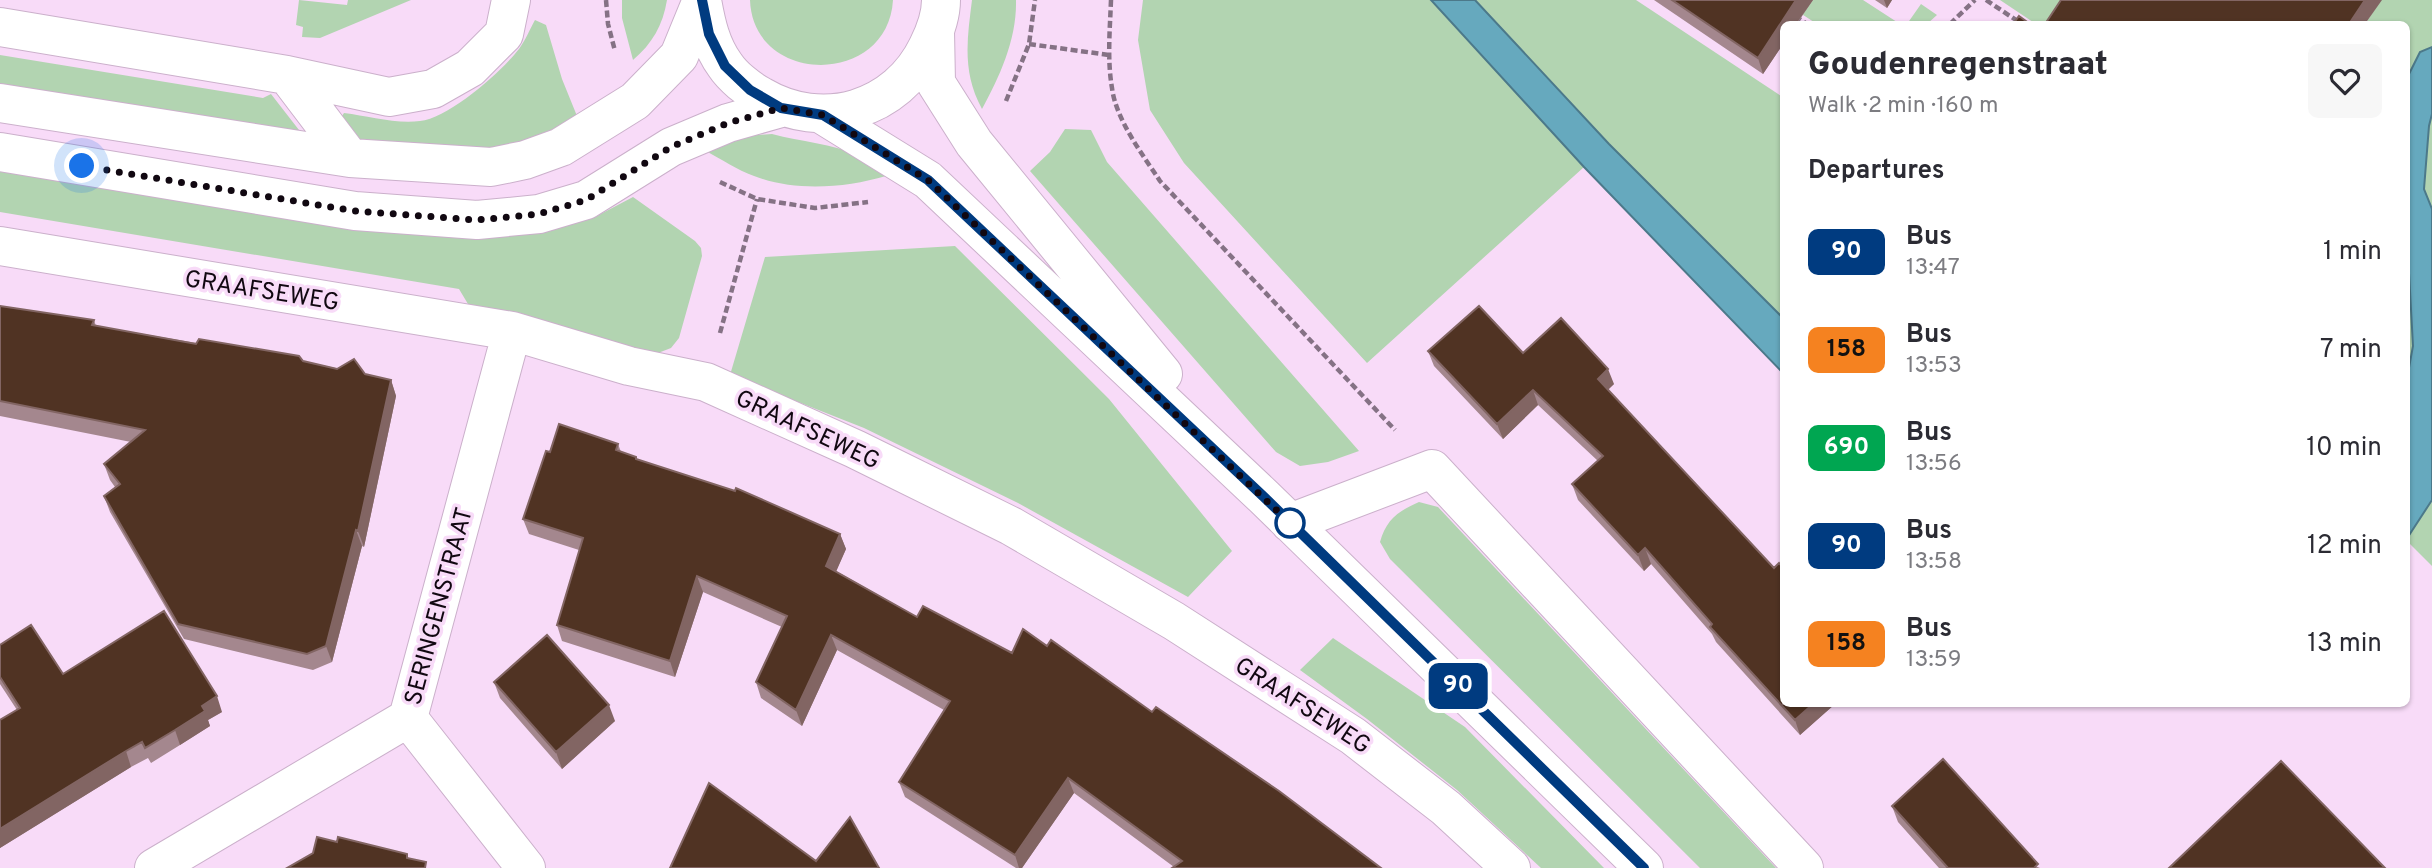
<!DOCTYPE html>
<meta charset="utf-8">
<style>
:root{--surface:#fff;--page:#f7f7f7;--text:#2b2b33;--muted:#7c7c81}
body{margin:0;font-family:Overpass,sans-serif;background:var(--page);color:var(--text);height:100vh;display:flex;flex-direction:column;font-size:26px;white-space:nowrap}
*{box-sizing:border-box;margin:0}
p{font-size:23px;color:var(--muted)}
.icon{flex:none;width:38px;height:38px;fill:none;stroke:currentColor;stroke-width:2;stroke-linecap:round;stroke-linejoin:round}
.map{position:relative;flex:1;overflow:hidden}
.panel{position:absolute;left:1780px;top:21px;width:630px;height:686px;display:flex;flex-direction:column;background:var(--surface);border-radius:10px;box-shadow:0 2px 5px #0004}
.panel>*{flex:none}
.badge{padding:0 14px;border-radius:10px;font-size:24px;line-height:46px}
.you{position:absolute;width:35px;height:35px;margin:-18px;border:5px solid #fff;border-radius:50%;background:#1a73e8;box-shadow:0 0 0 10px #1a73e833}
.map>.badge{position:absolute;translate:-50% -50%;box-shadow:0 0 0 4px #fff}
h2{padding:0 28px;font-size:26px;line-height:63px}
.round{display:grid;place-items:center;flex:none;width:74px;height:74px;border-radius:10px;background:var(--page)}
.head{display:flex;align-items:center;justify-content:space-between;height:119px;padding:0 28px}
h1{font-size:33px;font-weight:800;line-height:52px}
ul{padding:0;list-style:none}
li{display:flex;align-items:center;gap:21px;height:98px;padding:0 28px}
li div{flex:1}
li b{display:block;font-size:26px}
li em{font-style:normal}
li .badge{min-width:77px;font-weight:700;text-align:center}
.map>svg:first-child{display:block}
</style>
<div class="map">
<svg width="2432" height="868" viewBox="0 0 2432 868">
<rect width="100%" height="100%" fill="#f8dbf8"/>
<path fill="#b2d4b1" d="M 299,0 L 347,5 L 348,0 L 411,0 L 320,38 L 302,37 L 303,27 L 296,25 Z
M 622,0 L 667,0 C 663,25 652,44 633,60 L 622,18 Z
M 750,0 L 893,0 C 888,87 753,86 750,0 Z
M 972,0 L 1016,0 C 1017,39 1000,76 982,109 C 962,72 967,40 972,0 Z
M 1143,0 L 1431,0 L 1584,167 L 1367,363 L 1184,163 L 1150,110 L 1138,40 Z
M 1475,0 L 1636,0 L 1781,96 L 1783,94 L 1783,318 L 1609,144 Z
M 1780,0 L 1863,0 L 1900,24 L 1817,24 Z
M 2000,0 L 2091,0 L 2128,24 L 2036,24 Z
M 2381,0 L 2432,0 L 2432,47 L 2420,52 L 2406,80 L 2406,24 L 2365,24 Z
M 1921,4 L 1937,15 L 1927,24 L 1907,24 Z
M 535,20 L 546,25 L 562,79 L 577,116 C 560,125 542,136 523,142 C 477,155 412,145 364,144 L 342,116 L 344,113 C 368,116 395,124 420,121 C 449,118 501,72 519,49 C 525,41 530,29 535,20 Z
M 0,55 L 263,98 L 271,94 L 299,130 L 298,133 L 0,87 Z
M 2432,114 L 2432,209 L 2424,189 L 2429,126 Z
M 1065,129 L 1091,130 L 1107,162 L 1359,451 L 1328,462 L 1300,466 L 1276,452 L 1030,171 L 1050,152 Z
M 772,134 C 801,142 832,143 859,156 C 869,161 878,169 886,176 C 845,188 795,192 754,176 C 737,170 721,159 706,151 L 741,136 Z
M 0,169 L 546,231 L 595,217 L 633,197 L 695,241 L 701,248 L 702,256 L 679,338 L 671,348 L 658,353 L 471,309 L 459,289 L 0,212 Z
M 955,246 L 1109,399 L 1232,551 L 1188,597 L 1018,503 L 864,428 L 730,375 L 765,257 Z
M 2406,261 L 2409,273 L 2413,346 L 2406,384 Z
M 2432,500 L 2432,566 L 2406,540 Z
M 1419,502 L 1438,507 L 1776,868 L 1700,868 L 1390,559 L 1380,542 C 1386,520 1398,511 1419,502 Z
M 1333,638 L 1465,727 L 1604,868 L 1541,868 L 1457,790 L 1367,719 L 1300,670 Z"/>
<path fill="#66a9be" stroke="#4c798a" stroke-width="2" d="M 1431,0 L 1475,0 L 1609,144 L 1783,318 L 1783,373 L 1584,167 Z
M 2432,47 L 2432,114 L 2429,126 L 2424,189 L 2432,209 L 2432,500 L 2406,540 L 2406,384 L 2413,346 L 2409,273 L 2406,261 L 2406,80 L 2420,52 Z"/>
<g fill="none" stroke-linecap="round" stroke-linejoin="round">
<defs>
<path id="minor" d="M 702,0 C 706,23 711,46 725,65 C 733,77 748,89 761,96 C 822,132 897,111 928,46 C 935,32 941,16 941,0
M 0,27 L 287,75 L 389,97 L 433,89 L 470,68 L 504,34 L 511,0
M 935,31 L 936,83 L 974,143 L 1163,374
M 287,75 L 350,158
M 0,103 L 350,158 L 491,167 L 525,160 L 561,147 L 635,101 L 679,56 L 702,0
M 823,115 L 928,180 L 1264,497 L 1644,868
M 0,152 L 355,211 L 477,220 L 539,214 L 586,200 L 671,147 L 728,123 L 781,108
M 0,246 L 512,331 L 629,366 L 706,382 L 855,449 L 1011,526 L 1174,621 L 1353,736 L 1446,808 L 1511,868
M 1290,523 L 1432,469 L 1804,868
M 408,718 L 526,868
M 154,868 L 408,718 L 512,331"/>
</defs>
<use href="#minor" stroke="#cbb0cb" stroke-width="40"/>
<path stroke="#857285" stroke-width="4.5" stroke-dasharray="7 3.5" stroke-linecap="butt" d="M 606,0 L 608,24 L 615,51
M 1111,0 C 1110,29 1107,59 1112,88 C 1116,120 1143,155 1160,181 L 1395,430
M 1986,0 L 2022,24
M 1795,16 L 1807,24
M 1950,24 L 1975,0
M 1029,44 L 1109,55
M 1006,101 L 1029,44 L 1035,0
M 720,182 L 757,199 L 815,208 L 868,202
M 720,333 L 757,199"/>
<use href="#minor" stroke="#fff" stroke-width="38"/>
</g>
<path fill="#a4878e" d="M 1654,0 L 1813,0 L 1763,74 Z
M 1875,0 L 1892,0 L 1887,8 Z
M 0,306 L 94,320 L 96,326 L 303,361 L 391,380 L 396,396 L 364,547 L 362,546 L 332,662 L 313,670 L 184,639 L 110,512 L 104,496 L 115,487 L 110,480 L 104,464 L 131,442 L 0,416 Z
M 1428,351 L 1523,353 L 1614,384 L 1608,390 L 1835,704 L 1800,735 L 1716,642 L 1712,634 L 1651,564 L 1644,571 L 1578,500 L 1572,484 L 1598,461 L 1538,405 L 1503,439 L 1434,366 Z
M 618,444 L 621,452 L 636,457 L 637,459 L 840,534 L 846,549 L 836,571 L 917,617 L 1012,653 L 1047,646 L 1279,791 L 1174,867 L 1074,793 L 1022,868 L 1016,868 L 905,797 L 899,782 L 944,710 L 837,650 L 802,726 L 761,698 L 756,682 L 782,627 L 703,592 L 675,677 L 562,641 L 557,625 L 579,550 L 529,534 L 523,519 L 550,452 Z
M 0,645 L 63,674 L 222,712 L 208,720 L 210,726 L 180,745 L 151,763 L 148,758 L 131,767 L 0,848 L 0,720 L 17,710 L 0,684 Z
M 494,682 L 615,721 L 562,769 L 500,698 Z
M 1892,806 L 2040,868 L 1939,868 L 1898,822 Z"/>
<path fill="#826563" d="M 1796,0 L 1813,0 L 1796,24 L 1783,24 L 1783,44 L 1763,74 L 1758,58 Z
M 1884,0 L 1892,0 L 1887,8 Z
M 2365,0 L 2382,0 L 2365,24 L 2349,24 Z
M 1608,369 L 1614,384 L 1603,394 L 1598,379 Z
M 391,380 L 396,396 L 364,547 L 358,531 Z
M 1533,390 L 1538,405 L 1503,439 L 1497,424 Z
M 356,530 L 362,546 L 332,662 L 326,646 Z
M 840,534 L 846,549 L 832,581 L 826,566 Z
M 1645,548 L 1651,564 L 1644,571 L 1638,555 Z
M 697,576 L 703,592 L 675,677 L 670,661 Z
M 831,635 L 837,650 L 802,726 L 796,710 Z
M 217,696 L 222,712 L 208,720 L 210,726 L 180,745 L 175,730 L 202,706 Z
M 1813,704 L 1835,704 L 1800,735 L 1795,720 Z
M 609,705 L 615,721 L 562,769 L 556,752 Z
M 126,751 L 131,767 L 0,848 L 0,829 Z
M 1068,778 L 1074,793 L 1022,868 L 1019,868 L 1015,855 Z"/>
<path fill="#503323" stroke="#826563" stroke-width="2" d="M 1672,0 L 1796,0 L 1758,58 Z
M 2061,0 L 2365,0 L 2349,24 L 2045,24 Z
M 2019,16 L 2030,24 L 2013,24 Z
M 0,306 L 94,320 L 92,325 L 196,344 L 199,339 L 299,356 L 303,361 L 337,369 L 354,359 L 365,374 L 391,380 L 358,531 L 356,530 L 326,646 L 307,654 L 178,624 L 104,496 L 120,484 L 104,464 L 145,430 L 0,401 Z
M 1479,306 L 1523,353 L 1561,318 L 1608,369 L 1598,379 L 1774,568 L 1779,563 L 1783,568 L 1783,704 L 1813,704 L 1795,720 L 1710,627 L 1712,624 L 1645,548 L 1638,555 L 1572,484 L 1603,456 L 1533,390 L 1497,424 L 1428,351 Z
M 559,424 L 618,444 L 616,450 L 636,457 L 636,459 L 735,491 L 736,488 L 840,534 L 826,566 L 917,617 L 923,606 L 1012,653 L 1023,629 L 1047,646 L 1051,640 L 1152,712 L 1156,707 L 1279,791 L 1381,868 L 1172,868 L 1182,861 L 1068,778 L 1015,855 L 899,782 L 950,701 L 831,635 L 796,710 L 756,682 L 787,616 L 697,576 L 670,661 L 557,625 L 583,538 L 523,519 L 546,451 L 550,452 Z
M 164,611 L 217,696 L 202,706 L 205,711 L 175,730 L 145,748 L 142,742 L 126,751 L 0,829 L 0,720 L 20,708 L 0,677 L 0,645 L 31,625 L 63,674 Z
M 547,635 L 609,705 L 556,752 L 494,682 Z
M 1943,759 L 2038,864 L 2034,868 L 1948,868 L 1892,806 Z
M 2281,761 L 2385,868 L 2169,868 Z
M 709,783 L 816,861 L 850,817 L 879,868 L 670,868 Z
M 317,837 L 337,842 L 338,837 L 407,854 L 407,858 L 426,862 L 425,868 L 287,868 L 313,853 Z"/>
<g fill="none" stroke-linecap="round" stroke-linejoin="round">
<defs>
<path id="line" d="M 702,0 L 709,34 L 725,66 L 750,90 L 781,108 L 823,115 L 928,180 L 1264,497 L 1644,868"/>
</defs>
<use href="#line" stroke="#fff" stroke-width="16"/>
<use href="#line" stroke="#003b80" stroke-width="10"/>
<path stroke="#110811" stroke-width="7" stroke-dasharray="0 12.6" d="M 82,166 L 355,211 L 477,220 L 539,214 L 586,200 L 671,147 L 728,123 L 781,108 L 823,115 L 928,180 L 1290,523"/>
</g>
<circle fill="#fff" stroke="#003b80" stroke-width="3.5" cx="1290" cy="523" r="14"/>
<g text-anchor="middle" stroke-width="7" stroke-linejoin="round" paint-order="stroke">
<g font-size="24" fill="#110811" stroke="#f8dbf8">
<text transform="translate(262 290) rotate(9)" y="8">GRAAFSEWEG</text>
<text transform="translate(808 429) rotate(25)" y="8">GRAAFSEWEG</text>
<text transform="translate(438 606) rotate(-75)" y="8">SERINGENSTRAAT</text>
<text transform="translate(1303 705) rotate(33)" y="8">GRAAFSEWEG</text>
</g>
</g>
</svg>
<div class="you" style="left:82px;top:166px"></div>
<b class="badge" style="left:1458px;top:686px;background:#003b80;color:#fff">90</b>
<section class="panel">
<div class="head"><div><h1>Goudenregenstraat</h1><p>Walk · 2 min · 160 m</p></div><a class="round"><svg class="icon" aria-label="heart" viewBox="0 0 24 24"><path d="M12 20l-8-8c-3-5 5-10 8-4 3-6 11-1 8 4z"/></svg></a></div>
<h2>Departures</h2>
<ul>
<li><span class="badge" style="background:#003b80;color:#fff">90</span><div><b>Bus</b><p>13:47</p></div><em>1 min</em></li>
<li><span class="badge" style="background:#f58220;color:#111">158</span><div><b>Bus</b><p>13:53</p></div><em>7 min</em></li>
<li><span class="badge" style="background:#00a651;color:#fff">690</span><div><b>Bus</b><p>13:56</p></div><em>10 min</em></li>
<li><span class="badge" style="background:#003b80;color:#fff">90</span><div><b>Bus</b><p>13:58</p></div><em>12 min</em></li>
<li><span class="badge" style="background:#f58220;color:#111">158</span><div><b>Bus</b><p>13:59</p></div><em>13 min</em></li>
</ul>
</section>
</div>
